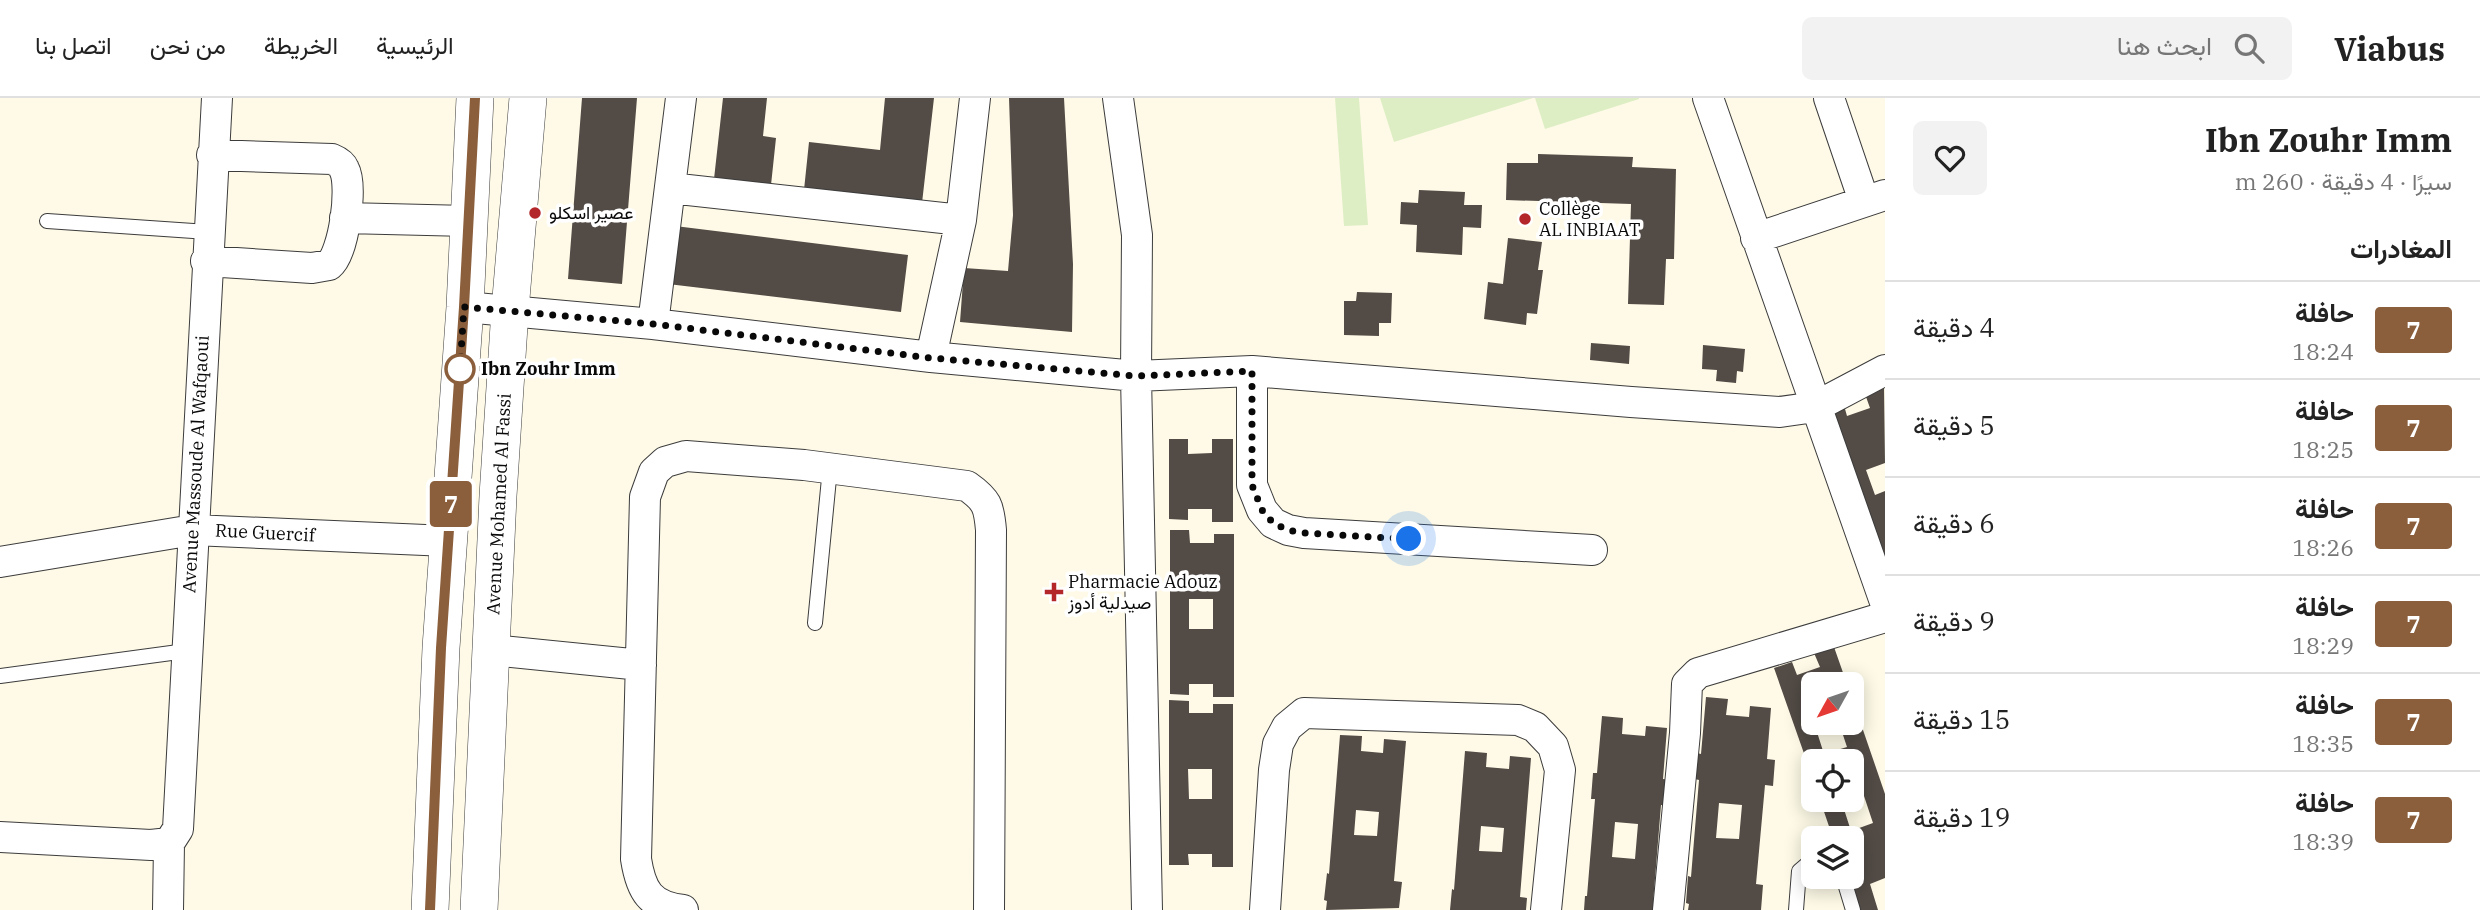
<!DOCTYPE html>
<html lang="ar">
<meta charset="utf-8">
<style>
:root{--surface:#fff;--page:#f2f2f2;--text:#222;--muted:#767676;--line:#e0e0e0}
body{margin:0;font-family:"IBM Plex Serif",Vazirmatn,serif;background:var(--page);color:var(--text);direction:rtl;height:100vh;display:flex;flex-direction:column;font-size:26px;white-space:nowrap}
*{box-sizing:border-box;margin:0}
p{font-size:23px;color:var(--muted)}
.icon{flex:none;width:38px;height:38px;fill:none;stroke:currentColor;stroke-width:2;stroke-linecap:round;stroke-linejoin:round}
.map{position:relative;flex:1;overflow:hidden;direction:ltr}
.details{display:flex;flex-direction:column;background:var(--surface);width:595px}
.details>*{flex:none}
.badge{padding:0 14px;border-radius:5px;font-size:24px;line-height:46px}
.needle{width:46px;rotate:230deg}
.tools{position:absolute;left:1801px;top:574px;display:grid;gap:14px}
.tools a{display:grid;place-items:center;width:63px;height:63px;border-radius:10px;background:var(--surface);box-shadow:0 4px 18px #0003;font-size:35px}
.you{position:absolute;width:35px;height:35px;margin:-18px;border:5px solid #fff;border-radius:50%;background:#1a73e8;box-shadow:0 0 0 10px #1a73e833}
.map>.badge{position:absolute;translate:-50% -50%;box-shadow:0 0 0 4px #fff}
h2{padding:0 28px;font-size:26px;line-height:63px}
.round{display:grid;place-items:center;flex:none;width:74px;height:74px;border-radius:10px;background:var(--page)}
.head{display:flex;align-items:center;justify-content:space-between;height:119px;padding:0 28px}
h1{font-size:33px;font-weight:800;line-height:52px}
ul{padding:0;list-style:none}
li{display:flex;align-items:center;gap:21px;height:98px;padding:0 28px;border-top:2px solid var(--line)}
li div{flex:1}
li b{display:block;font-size:26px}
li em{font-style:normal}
li .badge{min-width:77px;font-weight:700;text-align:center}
header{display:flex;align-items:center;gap:42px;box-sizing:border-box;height:98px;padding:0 35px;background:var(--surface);border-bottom:2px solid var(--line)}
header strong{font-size:33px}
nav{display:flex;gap:38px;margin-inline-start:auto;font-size:24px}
.search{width:490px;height:63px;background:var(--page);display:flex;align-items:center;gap:18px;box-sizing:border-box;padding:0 24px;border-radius:10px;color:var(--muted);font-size:26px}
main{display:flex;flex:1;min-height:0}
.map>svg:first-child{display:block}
</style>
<header>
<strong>Viabus</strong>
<div class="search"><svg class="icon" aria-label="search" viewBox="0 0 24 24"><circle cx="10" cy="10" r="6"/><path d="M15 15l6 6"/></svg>ابحث هنا</div>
<nav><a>الرئيسية</a><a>الخريطة</a><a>من نحن</a><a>اتصل بنا</a></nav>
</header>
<main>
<section class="details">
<div class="head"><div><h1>Ibn Zouhr Imm</h1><p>سيرًا · 4 دقيقة · 260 m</p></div><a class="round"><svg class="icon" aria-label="heart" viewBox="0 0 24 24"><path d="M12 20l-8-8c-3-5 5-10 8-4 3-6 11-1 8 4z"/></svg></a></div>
<h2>المغادرات</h2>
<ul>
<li><span class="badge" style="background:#8b5e3c;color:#fff">7</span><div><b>حافلة</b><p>18:24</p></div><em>4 دقيقة</em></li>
<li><span class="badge" style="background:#8b5e3c;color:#fff">7</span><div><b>حافلة</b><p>18:25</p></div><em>5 دقيقة</em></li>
<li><span class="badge" style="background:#8b5e3c;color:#fff">7</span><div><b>حافلة</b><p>18:26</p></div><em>6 دقيقة</em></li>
<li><span class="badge" style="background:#8b5e3c;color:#fff">7</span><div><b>حافلة</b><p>18:29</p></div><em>9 دقيقة</em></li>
<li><span class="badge" style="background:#8b5e3c;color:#fff">7</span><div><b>حافلة</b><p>18:35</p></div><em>15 دقيقة</em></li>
<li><span class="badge" style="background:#8b5e3c;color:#fff">7</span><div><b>حافلة</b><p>18:39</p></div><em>19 دقيقة</em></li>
</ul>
</section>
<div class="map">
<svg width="1885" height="812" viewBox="0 0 1885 812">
<rect width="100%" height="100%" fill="#fefae7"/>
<path fill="#deeec4" d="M 1335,0 L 1359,0 L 1368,127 L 1344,128 Z
M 1380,0 L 1533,0 L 1394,44 Z
M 1535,0 L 1639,0 L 1639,1 L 1545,31 Z"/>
<path fill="#524b46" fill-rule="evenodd" d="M 582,0 L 637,0 L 622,186 L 568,181 Z
M 723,0 L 767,0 L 763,38 L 776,40 L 771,87 L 714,81 Z
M 885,0 L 934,0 L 922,105 L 804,92 L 809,44 L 880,52 Z
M 1009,0 L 1064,0 L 1073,166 L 1072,234 L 960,224 L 964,170 L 1008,173 L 1013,117 Z
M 1538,56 L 1633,59 L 1632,69 L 1676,71 L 1674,161 L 1666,161 L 1664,207 L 1628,206 L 1631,106 L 1506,102 L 1507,65 L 1538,65 Z
M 1419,92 L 1465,94 L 1464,107 L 1482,107 L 1481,130 L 1463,129 L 1462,157 L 1416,154 L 1417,127 L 1400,126 L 1401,104 L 1418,105 Z
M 675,128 L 908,157 L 901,214 L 668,186 Z
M 1508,140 L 1542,144 L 1538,172 L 1543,172 L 1537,216 L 1527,215 L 1526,227 L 1484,221 L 1488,184 L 1503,186 Z
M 1357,194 L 1392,195 L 1391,225 L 1379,225 L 1379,238 L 1344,237 L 1344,203 L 1356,203 Z
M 1591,245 L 1630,248 L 1629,266 L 1590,262 Z
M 1703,247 L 1745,251 L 1743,274 L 1737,273 L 1736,285 L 1716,283 L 1717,272 L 1702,271 Z
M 1884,289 L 1885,365 L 1866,372 L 1875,397 L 1885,393 L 1885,483 L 1825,310 L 1843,304 L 1847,318 L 1870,310 L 1865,296 Z
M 1169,341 L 1188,341 L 1188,356 L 1212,355 L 1212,341 L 1233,341 L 1233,424 L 1212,424 L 1212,411 L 1188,411 L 1188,422 L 1169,421 Z
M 1170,432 L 1189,432 L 1190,445 L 1214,445 L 1214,436 L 1234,436 L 1234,599 L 1213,599 L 1213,586 L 1189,586 L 1189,597 L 1170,596 ZM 1189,501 L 1213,501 L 1213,531 L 1189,531 Z
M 1834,549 L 1847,586 L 1813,586 L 1813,625 L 1833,625 L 1816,631 L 1824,656 L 1847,649 L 1839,625 L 1852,625 L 1852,600 L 1885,696 L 1885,780 L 1870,786 L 1878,812 L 1858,812 L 1847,779 L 1852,779 L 1852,740 L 1833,740 L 1820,702 L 1851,702 L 1842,705 L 1851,733 L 1873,725 L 1864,698 L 1852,702 L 1852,663 L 1813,663 L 1813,681 L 1774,570 L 1792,564 L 1797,577 L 1820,569 L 1814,555 Z
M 1706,599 L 1728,601 L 1726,617 L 1749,619 L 1750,608 L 1771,610 L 1767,661 L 1775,662 L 1773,688 L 1765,687 L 1756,786 L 1763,787 L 1761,812 L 1688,812 L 1689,806 L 1686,805 L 1688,778 L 1691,779 L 1699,682 L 1695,681 L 1697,655 L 1701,656 ZM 1719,705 L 1742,707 L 1739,741 L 1716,740 Z
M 1169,602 L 1189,603 L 1189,615 L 1213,615 L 1213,606 L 1233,606 L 1233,769 L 1212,769 L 1212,756 L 1188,756 L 1189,767 L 1169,767 ZM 1188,671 L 1212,671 L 1212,701 L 1189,701 Z
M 1602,618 L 1623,620 L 1622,636 L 1645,638 L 1646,628 L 1667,630 L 1663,681 L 1670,682 L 1669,708 L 1661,707 L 1653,805 L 1660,806 L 1659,812 L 1584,812 L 1585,798 L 1587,798 L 1595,701 L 1591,701 L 1593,675 L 1597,675 ZM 1615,724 L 1638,726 L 1635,761 L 1612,759 Z
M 1340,637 L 1362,638 L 1361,653 L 1383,655 L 1384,641 L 1406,643 L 1394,783 L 1402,784 L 1399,810 L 1326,812 L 1327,803 L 1324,802 L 1327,775 L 1329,776 ZM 1356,712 L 1379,714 L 1377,738 L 1354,737 Z
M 1465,653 L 1487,655 L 1486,669 L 1509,671 L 1510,658 L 1531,660 L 1520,799 L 1527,800 L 1526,812 L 1450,812 L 1452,791 L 1454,792 ZM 1481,728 L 1504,730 L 1502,754 L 1479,753 Z"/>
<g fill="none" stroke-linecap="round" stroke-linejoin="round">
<defs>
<path id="service" d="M 47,123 L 208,134
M 815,525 L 830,370
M 0,578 L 186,553
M 1843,779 L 1853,812
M 1796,812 L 1799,773 L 1813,761"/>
<path id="minor" d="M 1118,0 L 1137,137 L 1136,278 L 1147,812
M 1708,0 L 1885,504
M 1829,0 L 1864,103
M 670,90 L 961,122
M 345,120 L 468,123
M 1756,140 L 1885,97
M 206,163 L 312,170 L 329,167 C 344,155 353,88 344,71 C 342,66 337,63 332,61 L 212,57
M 465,209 L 653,226 L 931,259 L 1136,278 L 1252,273 L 1631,304 L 1780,314 L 1815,309 L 1885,272
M 653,226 L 681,0
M 931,259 L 961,122 L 975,0
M 1252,273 L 1252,387 L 1262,412 L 1273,425 L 1288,432 L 1304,435 L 1592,452
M 0,464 L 193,432 L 448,443
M 492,552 L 641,567
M 0,739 L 151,747 L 169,745 L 178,731 L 217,0
M 168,812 L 169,745
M 683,812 C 650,808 641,793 636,761 L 645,399 L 654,374 L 665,364 L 686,358 L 804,367 L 967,388 C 987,402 989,408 991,432 L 989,812
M 1265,812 L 1274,672 L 1278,646 L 1287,629 L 1304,615 L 1518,622 L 1535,629 L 1553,648 L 1560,672 L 1546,812
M 1668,812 L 1685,635 L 1687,586 L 1698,575 L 1885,519"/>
<path id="tertiary" d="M 430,812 L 441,550 L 465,209 L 475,0
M 479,812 L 498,398 L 510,212 L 528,0"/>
</defs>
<use href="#service" stroke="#3c3c3c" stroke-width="16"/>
<use href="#minor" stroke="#3c3c3c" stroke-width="32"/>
<use href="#tertiary" stroke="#3c3c3c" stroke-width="38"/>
<use href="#service" stroke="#fff" stroke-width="14"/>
<use href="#minor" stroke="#fff" stroke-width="30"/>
<use href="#tertiary" stroke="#fff" stroke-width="37"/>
</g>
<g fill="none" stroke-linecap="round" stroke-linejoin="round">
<defs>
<path id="line" d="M 430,812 L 441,550 L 464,209 L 475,0"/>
</defs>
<use href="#line" stroke="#fff" stroke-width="16"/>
<use href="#line" stroke="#8b5e3c" stroke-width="10"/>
<path stroke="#090909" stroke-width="7" stroke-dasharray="0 12.6" d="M 460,271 L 464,209 L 653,226 L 931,260 L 1136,278 L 1252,273 L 1252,387 L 1262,412 L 1273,425 L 1288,432 L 1304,435 L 1409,441"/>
</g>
<g fill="#b3272b" stroke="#fff" stroke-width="2.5">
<circle cx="535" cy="115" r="7"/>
<circle cx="1525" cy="121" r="7"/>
<path d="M1050.5 483.5h7v7h7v7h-7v7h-7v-7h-7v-7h7z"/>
</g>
<circle fill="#fff" stroke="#8b5e3c" stroke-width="3.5" cx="460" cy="271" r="14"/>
<g text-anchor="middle" stroke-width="7" stroke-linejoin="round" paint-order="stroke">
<g font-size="18" fill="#090909" stroke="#fff" text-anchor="start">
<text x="1539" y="117">Collège<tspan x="1539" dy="21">AL INBIAAT</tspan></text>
<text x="549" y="121">عصير اسكلو</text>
<text x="1068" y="490">Pharmacie Adouz<tspan x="1068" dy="21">صيدلية أدوز</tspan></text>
</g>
<g font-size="18" font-weight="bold" fill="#090909" stroke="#fff" text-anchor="start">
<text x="481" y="277">Ibn Zouhr Imm</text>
</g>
<g font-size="18" fill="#090909" stroke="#fff">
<text transform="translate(196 366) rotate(-87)" y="6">Avenue Massoude Al Wafqaoui</text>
<text transform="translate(499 406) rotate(-87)" y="6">Avenue Mohamed Al Fassi</text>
<text transform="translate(265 435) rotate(3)" y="6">Rue Guercif</text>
</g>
</g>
</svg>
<div class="tools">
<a><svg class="needle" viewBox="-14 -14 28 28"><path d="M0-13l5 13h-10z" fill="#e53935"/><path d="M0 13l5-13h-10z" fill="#767676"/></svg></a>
<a><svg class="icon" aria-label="locate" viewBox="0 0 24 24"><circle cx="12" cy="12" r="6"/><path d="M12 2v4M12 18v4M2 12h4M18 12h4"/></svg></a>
<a><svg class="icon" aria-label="layers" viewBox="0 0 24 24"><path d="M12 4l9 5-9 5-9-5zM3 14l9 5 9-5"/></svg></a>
</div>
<div class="you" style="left:1409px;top:441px"></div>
<b class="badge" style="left:451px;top:406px;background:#8b5e3c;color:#fff">7</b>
</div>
</main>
